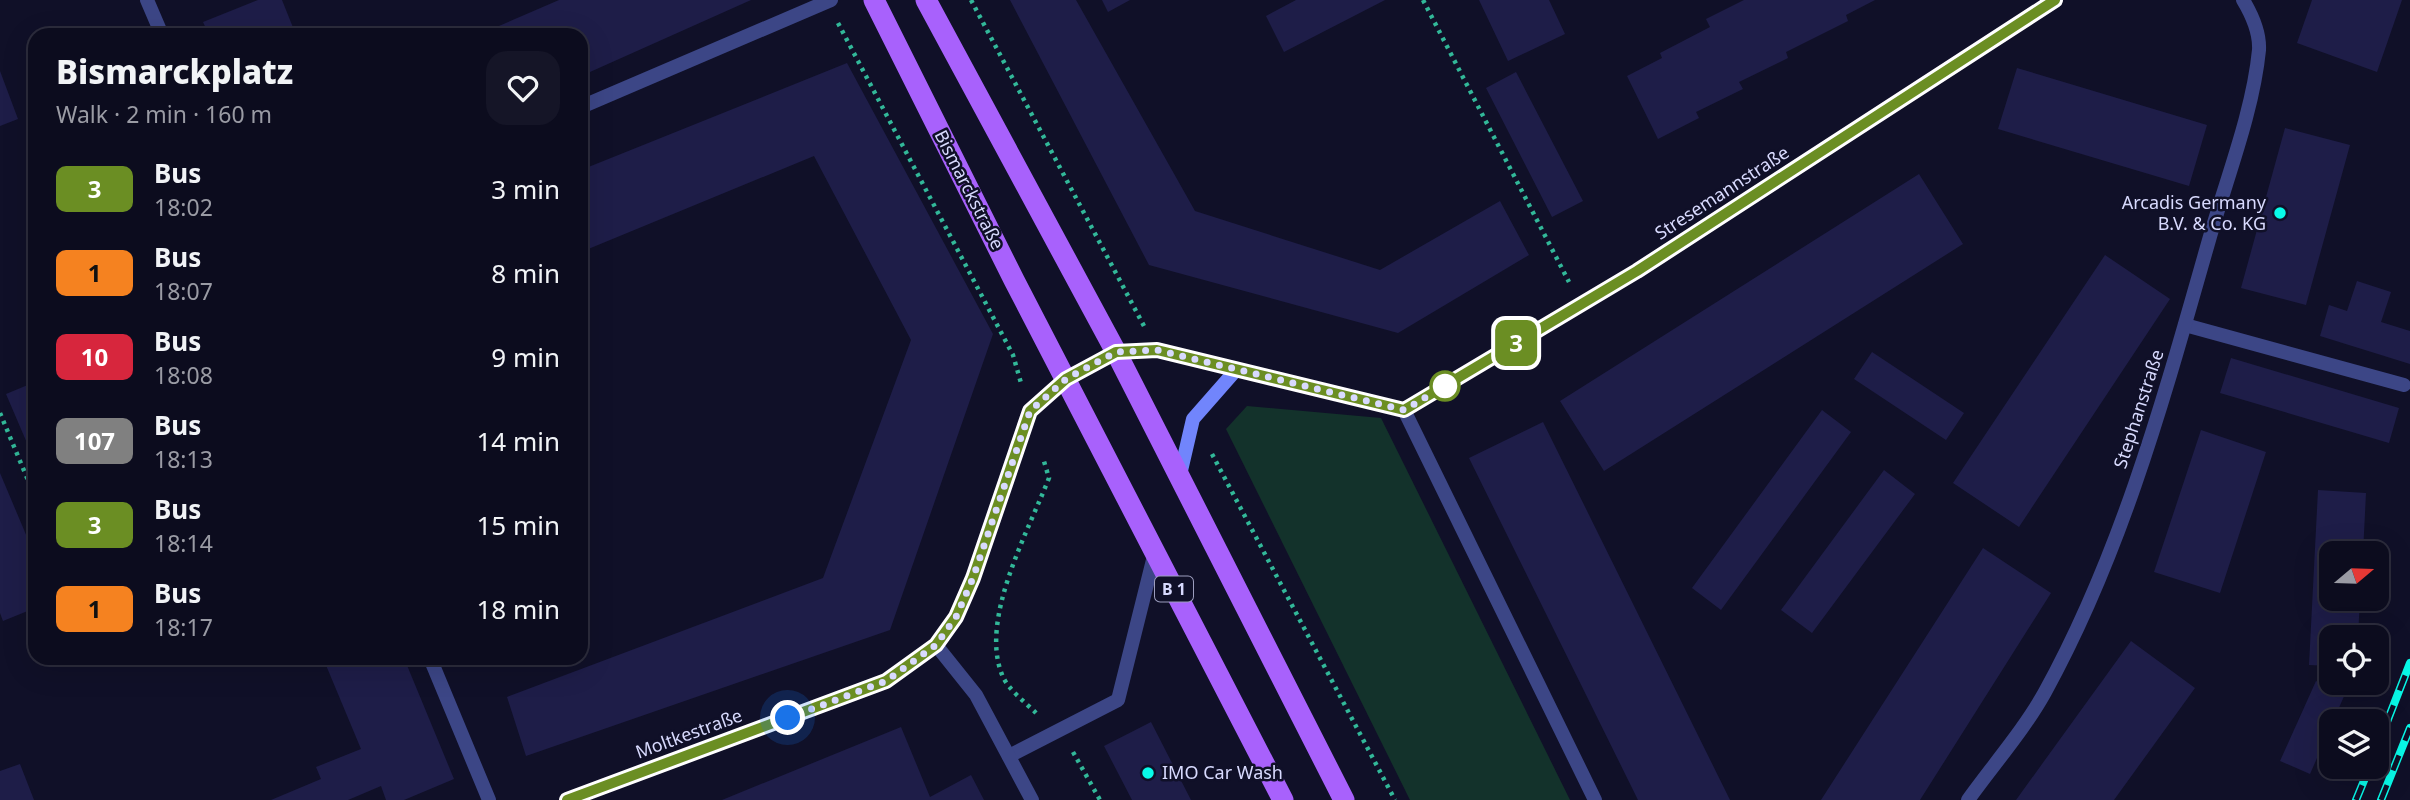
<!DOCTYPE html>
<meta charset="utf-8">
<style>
:root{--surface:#0c0c1e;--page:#151527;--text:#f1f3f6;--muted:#9a9ba4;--line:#2c2c3c}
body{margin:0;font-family:"Noto Sans",sans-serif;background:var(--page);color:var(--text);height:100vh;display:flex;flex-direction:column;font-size:26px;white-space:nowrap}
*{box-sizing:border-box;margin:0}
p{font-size:23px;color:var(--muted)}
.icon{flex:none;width:38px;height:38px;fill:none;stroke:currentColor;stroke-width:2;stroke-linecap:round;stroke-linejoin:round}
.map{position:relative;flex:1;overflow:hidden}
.panel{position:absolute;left:28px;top:28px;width:560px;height:637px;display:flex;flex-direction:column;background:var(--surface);border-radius:21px;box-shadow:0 7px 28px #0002,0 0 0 2px var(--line)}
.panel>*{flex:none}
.badge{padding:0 14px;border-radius:10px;font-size:24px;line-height:46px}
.needle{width:46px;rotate:71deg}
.fabs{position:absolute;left:2319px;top:541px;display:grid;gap:14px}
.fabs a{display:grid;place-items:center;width:70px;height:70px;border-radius:14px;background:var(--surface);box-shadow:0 7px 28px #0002,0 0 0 2px var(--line);font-size:35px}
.you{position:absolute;width:35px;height:35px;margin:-18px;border:5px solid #fff;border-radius:50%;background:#1a73e8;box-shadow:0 0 0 10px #1a73e833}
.map>.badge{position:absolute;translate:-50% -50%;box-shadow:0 0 0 4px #fff}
.round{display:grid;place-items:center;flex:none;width:74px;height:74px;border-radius:21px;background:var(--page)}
.headline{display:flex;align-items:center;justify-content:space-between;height:119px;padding:0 28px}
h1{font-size:33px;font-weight:800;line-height:52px}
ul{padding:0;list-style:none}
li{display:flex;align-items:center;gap:21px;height:84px;padding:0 28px}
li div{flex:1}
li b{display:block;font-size:26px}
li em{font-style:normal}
li .badge{min-width:77px;font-weight:700;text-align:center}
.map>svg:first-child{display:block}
</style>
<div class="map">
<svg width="2410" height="800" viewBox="0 0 2410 800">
<rect width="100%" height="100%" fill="#101028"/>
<path fill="#13322b" d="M 1247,406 L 1381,418 L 1570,800 L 1410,800 L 1226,429 Z"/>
<path fill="#1e1d48" d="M 258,0 L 282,0 L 296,35 L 209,35 L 203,22 Z
M 559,0 L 751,0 L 581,76 L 581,35 L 478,35 Z
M 1010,0 L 1076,0 L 1195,211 L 1380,270 L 1500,201 L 1529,255 L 1398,333 L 1149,265 Z
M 1102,0 L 1130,0 L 1108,12 Z
M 1296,0 L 1385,0 L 1284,52 L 1266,16 Z
M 1479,0 L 1549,0 L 1565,34 L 1508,61 Z
M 1744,0 L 1875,0 L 1846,15 L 1848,21 L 1786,52 L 1788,58 L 1739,82 L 1743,89 L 1696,112 L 1699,118 L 1658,139 L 1627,76 L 1662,58 L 1660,53 L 1710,27 L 1706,19 Z
M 2312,0 L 2402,0 L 2377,72 L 2297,43 Z
M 847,63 L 993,334 L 890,630 L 526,756 L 507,697 L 823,578 L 911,340 L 814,156 L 581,252 L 581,170 Z
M 2017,68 L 2207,125 L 2189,186 L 1998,129 Z
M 0,71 L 18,119 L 0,126 Z
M 1516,72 L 1583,201 L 1552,217 L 1486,88 Z
M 2285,128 L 2350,145 L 2306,305 L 2241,288 Z
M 1919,174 L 1963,244 L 1604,471 L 1560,401 Z
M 2105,255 L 2170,299 L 2019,527 L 1953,483 Z
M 2357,281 L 2391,292 L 2381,322 L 2410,331 L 2410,364 L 2320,336 L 2329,305 L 2347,311 Z
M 1872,352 L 1964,413 L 1946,440 L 1854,379 Z
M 2231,358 L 2399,408 L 2389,443 L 2220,393 Z
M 35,382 L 35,456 L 33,457 L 6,394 Z
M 1822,410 L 1851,432 L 1721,610 L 1692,588 Z
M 1543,422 L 1730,800 L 1638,800 L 1469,458 Z
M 2201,430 L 2266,452 L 2220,593 L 2154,572 Z
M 1884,470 L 1915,494 L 1812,633 L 1781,610 Z
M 0,473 L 35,556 L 35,608 L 3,621 L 0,613 Z
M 2318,490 L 2366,493 L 2363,553 L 2331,553 L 2331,598 L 2360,598 L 2358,637 L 2331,637 L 2331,666 L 2309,665 Z
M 1983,548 L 2051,593 L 1920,800 L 1821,800 Z
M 2131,641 L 2195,688 L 2114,800 L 2016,800 Z
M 323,658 L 404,658 L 454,779 L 404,800 L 386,800 L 381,786 L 348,800 L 271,800 L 321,779 L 316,767 L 361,749 Z
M 2316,681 L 2345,694 L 2310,774 L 2280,761 Z
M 1151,722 L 1191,800 L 1132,800 L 1104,746 Z
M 901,727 L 930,797 L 971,775 L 984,800 L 722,800 Z
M 20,764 L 34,800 L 0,800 L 0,771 Z"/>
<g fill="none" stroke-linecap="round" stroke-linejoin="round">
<path stroke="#32b899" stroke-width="4.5" stroke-dasharray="3.5 5" stroke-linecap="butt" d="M 971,0 L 1144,326
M 1423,0 L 1569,282
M 838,23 L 1013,355 L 1021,383
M 0,413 L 35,497
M 1212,454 L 1395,800
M 1036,713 C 1026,703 1009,690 1003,677 C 978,621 1028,532 1049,478 L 1043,458
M 1073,752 L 1100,800"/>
<path stroke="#3c4686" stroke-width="14" d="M 2185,325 L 2404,385
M 1009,756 L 1118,700 L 1155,552"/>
<path stroke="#3c4686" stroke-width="14" d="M 147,0 L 162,35
M 581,107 L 831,0
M 1404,410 L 1595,800
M 936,645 L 976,695 L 1032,800
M 430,658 L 489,800
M 1968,800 C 1993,765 2024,730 2045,692 C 2123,550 2165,394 2209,240 C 2226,180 2253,112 2259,50 C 2260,32 2252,15 2243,0"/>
<path stroke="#7185fc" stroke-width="14" d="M 1180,475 L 1193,419 L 1236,370
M 567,800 L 886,681 L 936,645 L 956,617 L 973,578 L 1030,411 L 1066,379 L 1116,352 L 1157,350 L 1404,410 L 1637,271 L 2055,0"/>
<path stroke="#a861fc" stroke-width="21" d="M 874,0 L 1014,280 L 1283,800
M 926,0 L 1116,352 L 1344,800"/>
<defs>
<path id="rail" d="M 2376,750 L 2410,663
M 2356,800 L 2370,766
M 2381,800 L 2410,728"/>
</defs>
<use href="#rail" stroke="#08fae9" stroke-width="8"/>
<use href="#rail" stroke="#101028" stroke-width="5" stroke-dasharray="16" stroke-linecap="butt"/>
</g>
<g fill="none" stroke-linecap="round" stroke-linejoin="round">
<defs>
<path id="line" d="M 567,800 L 886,681 L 936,645 L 956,617 L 973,578 L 1030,411 L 1066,379 L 1116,352 L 1157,350 L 1404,410 L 1637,271 L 2055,0"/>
</defs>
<use href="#line" stroke="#fff" stroke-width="16"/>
<use href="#line" stroke="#6b8e23" stroke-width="10"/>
<path stroke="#d8dafe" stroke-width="7" stroke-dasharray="0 12.6" d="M 788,718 L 886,681 L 936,645 L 956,617 L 973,578 L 1030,411 L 1066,379 L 1116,352 L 1157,350 L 1404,410 L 1452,382 L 1445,386"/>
</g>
<g fill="#08fae9" stroke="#101028" stroke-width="2.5">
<circle cx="2280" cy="213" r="7"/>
<circle cx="1148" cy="773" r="7"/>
</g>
<circle fill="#fff" stroke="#6b8e23" stroke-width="3.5" cx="1445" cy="386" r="14"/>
<g text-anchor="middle" stroke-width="5" stroke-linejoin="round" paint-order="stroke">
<rect fill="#101028" stroke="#9c9dbe" stroke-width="2" x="1155" y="576.5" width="38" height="25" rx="5"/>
<g font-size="16" font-weight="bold" fill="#d8dafe">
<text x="1174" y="595">B 1</text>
</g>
<g font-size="18" fill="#d8dafe" stroke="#101028">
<text transform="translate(969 190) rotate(63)" y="6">Bismarckstraße</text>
<text transform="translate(1722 193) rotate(-33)" y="6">Stresemannstraße</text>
<text transform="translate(2139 409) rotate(-72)" y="6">Stephanstraße</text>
<text transform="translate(689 734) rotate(-20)" y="6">Moltkestraße</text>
</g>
<g font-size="18" fill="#d8dafe" stroke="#101028" text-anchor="end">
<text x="2266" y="209">Arcadis Germany<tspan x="2266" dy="21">B.V. &amp; Co. KG</tspan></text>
<text x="1162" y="779" text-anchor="start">IMO Car Wash</text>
</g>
</g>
</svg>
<div class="fabs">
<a><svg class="needle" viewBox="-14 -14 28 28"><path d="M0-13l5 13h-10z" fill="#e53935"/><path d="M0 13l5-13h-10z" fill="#9a9ba4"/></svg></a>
<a><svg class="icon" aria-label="locate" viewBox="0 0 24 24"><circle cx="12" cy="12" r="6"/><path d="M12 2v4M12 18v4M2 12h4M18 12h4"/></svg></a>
<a><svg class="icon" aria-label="layers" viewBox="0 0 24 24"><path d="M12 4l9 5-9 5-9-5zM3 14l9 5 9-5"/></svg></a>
</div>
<div class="you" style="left:788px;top:718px"></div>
<b class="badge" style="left:1516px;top:343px;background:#6b8e23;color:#fff">3</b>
<section class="panel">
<div class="headline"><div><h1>Bismarckplatz</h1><p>Walk · 2 min · 160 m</p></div><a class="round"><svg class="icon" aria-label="heart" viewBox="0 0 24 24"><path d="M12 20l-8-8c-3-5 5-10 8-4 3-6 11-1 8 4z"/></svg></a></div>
<ul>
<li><span class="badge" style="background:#6b8e23;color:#fff">3</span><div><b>Bus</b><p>18:02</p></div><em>3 min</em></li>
<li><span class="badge" style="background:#f58220;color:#111">1</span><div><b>Bus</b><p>18:07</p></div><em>8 min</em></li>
<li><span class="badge" style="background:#d7263d;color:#fff">10</span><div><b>Bus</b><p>18:08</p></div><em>9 min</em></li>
<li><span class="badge" style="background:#808080;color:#fff">107</span><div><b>Bus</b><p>18:13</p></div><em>14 min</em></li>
<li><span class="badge" style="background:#6b8e23;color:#fff">3</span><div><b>Bus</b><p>18:14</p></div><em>15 min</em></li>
<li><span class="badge" style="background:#f58220;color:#111">1</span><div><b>Bus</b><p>18:17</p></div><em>18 min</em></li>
</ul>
</section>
</div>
